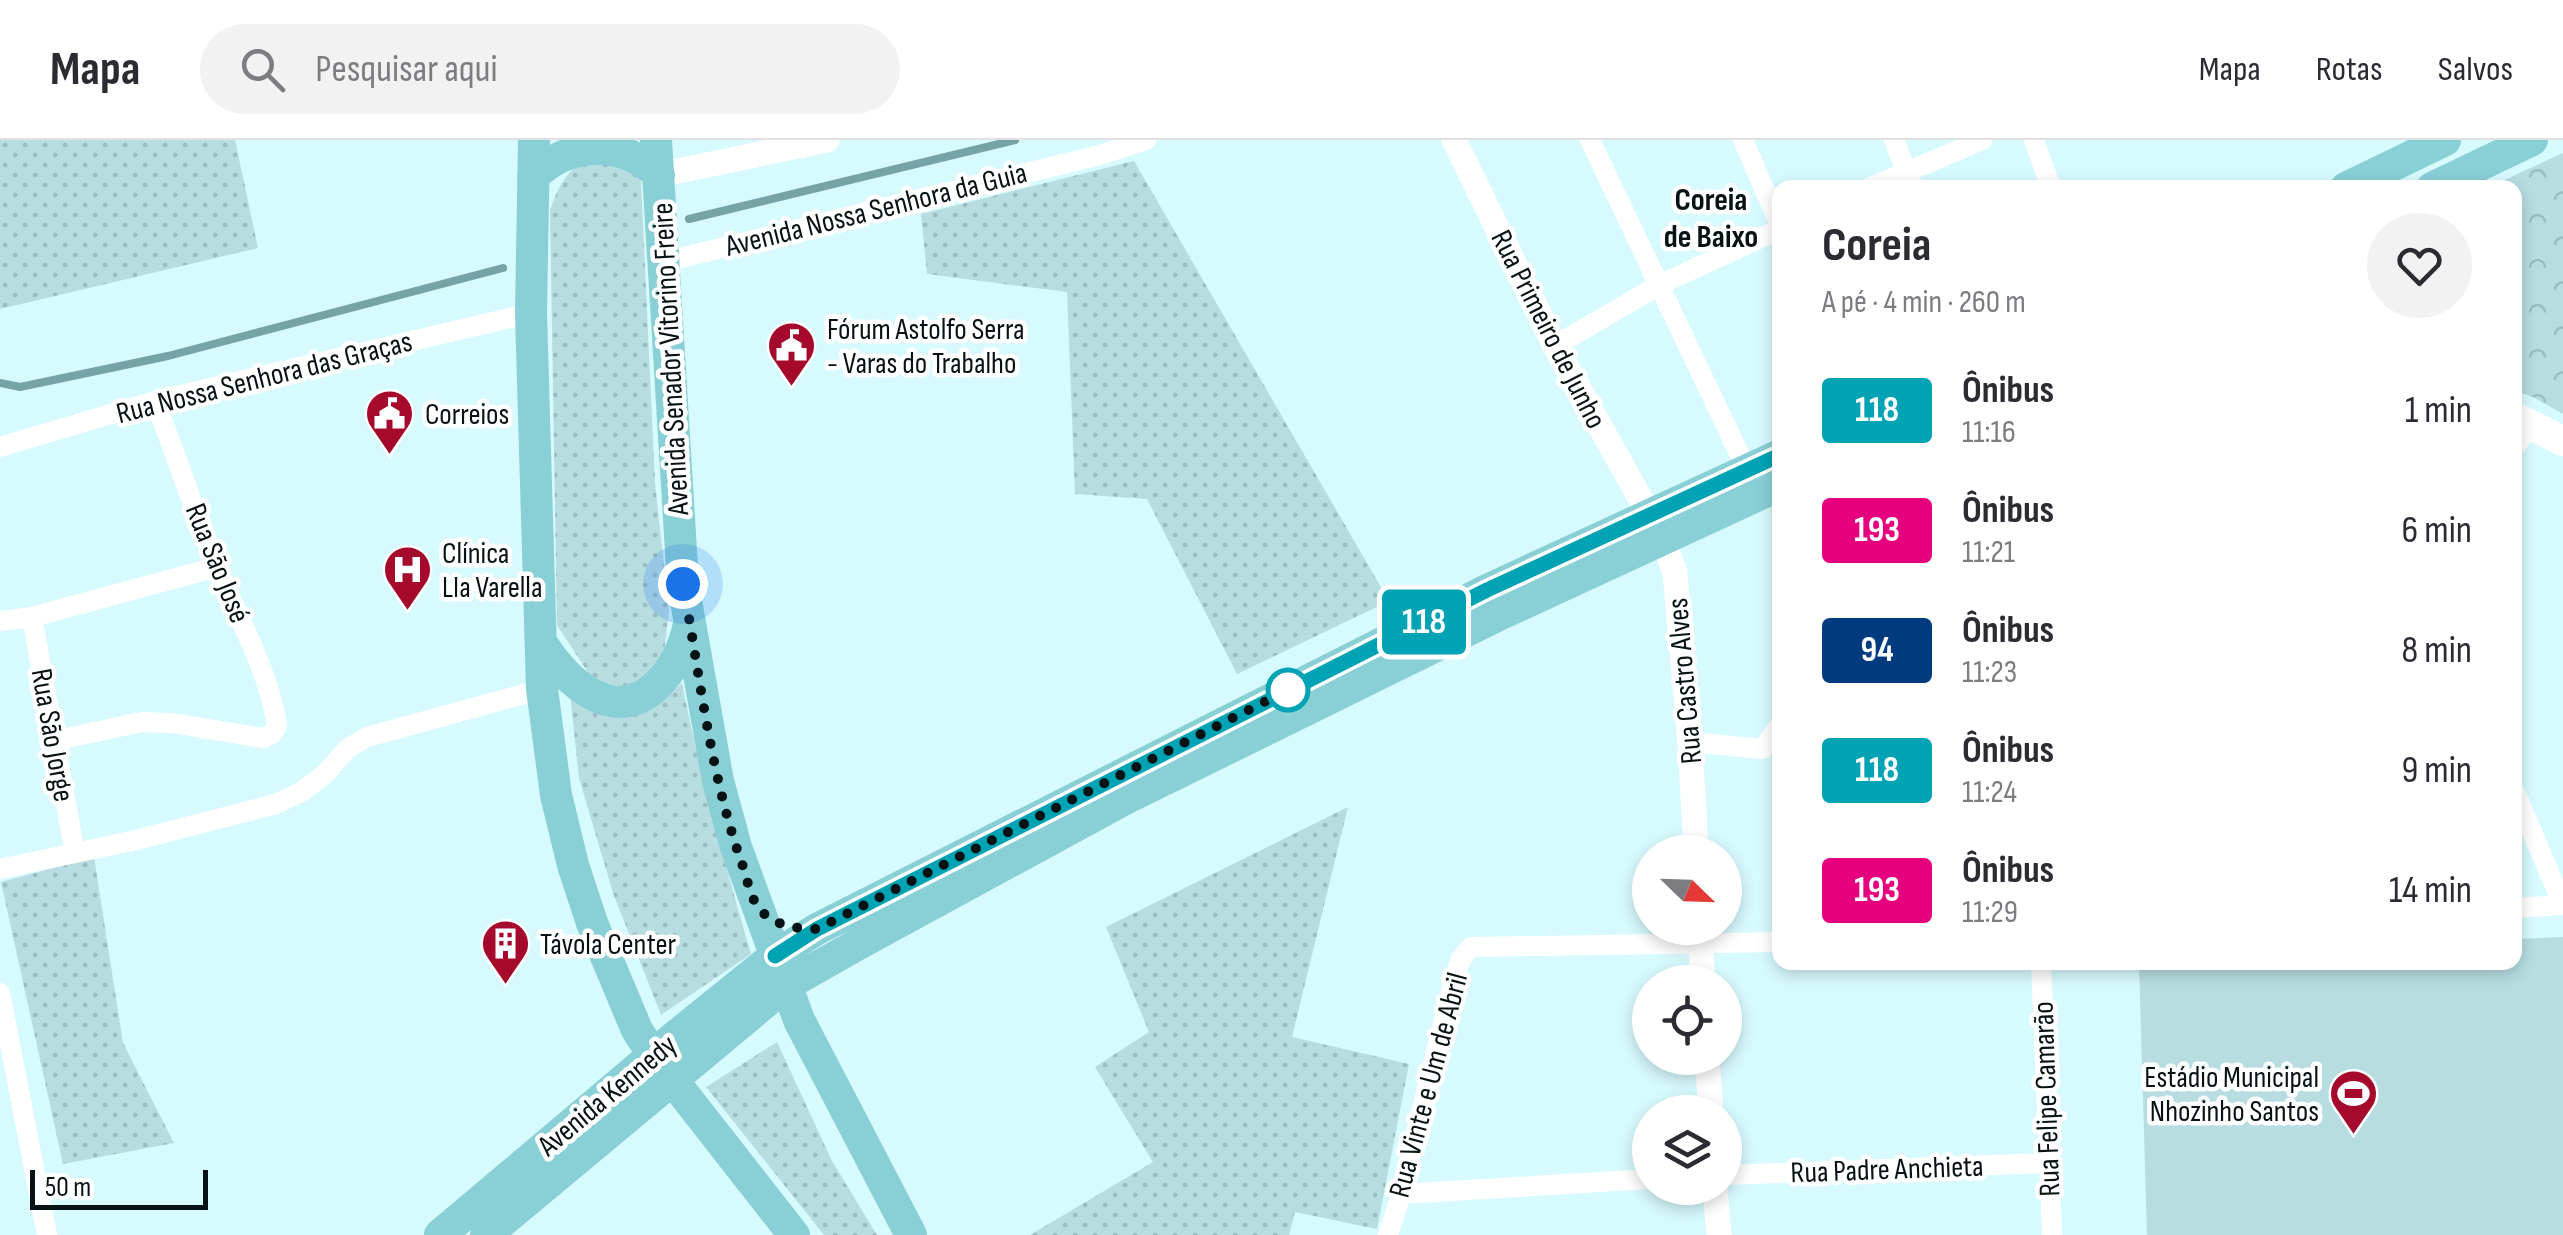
<!DOCTYPE html>
<html lang="pt">
<meta charset="utf-8">
<style>
:root{--surface:#fff;--page:#f2f2f3;--text:#2b2b33;--muted:#7c7c81;--line:#e1e1e2}
body{margin:0;font-family:"Sofia Sans Condensed",sans-serif;background:var(--page);color:var(--text);height:100vh;display:flex;flex-direction:column;font-size:38px;white-space:nowrap}
*{box-sizing:border-box;margin:0}
p{font-size:32px;color:var(--muted)}
.icon{flex:none;width:55px;height:55px;fill:none;stroke:currentColor;stroke-width:2;stroke-linecap:round;stroke-linejoin:round}
.map{position:relative;flex:1;overflow:hidden}
.details{position:absolute;left:1772px;top:40px;width:750px;height:790px;display:flex;flex-direction:column;background:var(--surface);border-radius:20px;box-shadow:0 5px 15px #0003}
.details>*{flex:none}
.badge{padding:0 20px;border-radius:8px;font-size:35px;line-height:65px}
.needle{width:65px;rotate:113deg}
.tools{position:absolute;left:1632px;top:695px;display:grid;gap:20px}
.tools a{display:grid;place-items:center;width:110px;height:110px;border-radius:50%;background:var(--surface);box-shadow:0 5px 15px #0003;font-size:50px}
.scale{position:absolute;left:30px;bottom:25px;width:178px;box-sizing:border-box;padding-left:10px;border:5px solid #061213;border-top:0;font-size:28px;line-height:35px;white-space:nowrap;color:#061213;-webkit-text-stroke:8px #fff;paint-order:stroke}
.you{position:absolute;width:50px;height:50px;margin:-25px;border:8px solid #fff;border-radius:50%;background:#1a73e8;box-shadow:0 0 0 15px #1a73e833}
.map>.badge{position:absolute;translate:-50% -50%;box-shadow:0 0 0 5px #fff}
.round{display:grid;place-items:center;flex:none;width:105px;height:105px;border-radius:52px;background:var(--page)}
.head{display:flex;align-items:center;justify-content:space-between;height:170px;padding:0 50px}
h1{font-size:48px;font-weight:700;line-height:75px}
ul{padding:0;list-style:none}
li{display:flex;align-items:center;gap:30px;height:120px;padding:0 50px}
li div{flex:1}
li b{display:block;font-size:38px}
li em{font-style:normal}
li .badge{min-width:110px;font-weight:700;text-align:center}
header{display:flex;align-items:center;gap:60px;box-sizing:border-box;height:140px;padding:0 50px;background:var(--surface);border-bottom:2px solid var(--line)}
header strong{font-size:48px}
nav{display:flex;gap:55px;margin-inline-start:auto;font-size:35px}
.search{width:700px;height:90px;background:var(--page);display:flex;align-items:center;gap:25px;box-sizing:border-box;padding:0 35px;border-radius:55px;color:var(--muted);font-size:38px}
.map>svg:first-child{display:block}
</style>
<header>
<strong>Mapa</strong>
<div class="search"><svg class="icon" aria-label="search" viewBox="0 0 24 24"><circle cx="10" cy="10" r="6"/><path d="M15 15l6 6"/></svg>Pesquisar aqui</div>
<nav><a>Mapa</a><a>Rotas</a><a>Salvos</a></nav>
</header>
<div class="map">
<svg width="2563" height="1095" viewBox="0 0 2563 1095">
<defs>
<pattern id="grass-dots" width="8" height="8" patternUnits="userSpaceOnUse" patternTransform="scale(2.5)"><rect width="8" height="8" fill="#b7dde1"/><path d="M2 2h.1M6 6h.1" fill="none" stroke="#9cbdc0" stroke-width="1.8" stroke-linecap="round"/></pattern>
<pattern id="park-crowns" width="20" height="18" patternUnits="userSpaceOnUse" patternTransform="scale(2.5)"><rect width="20" height="18" fill="#b7dde1"/><path d="M2 6a3 3 0 1 1 6 0M12 15a3 3 0 1 1 6 0" fill="none" stroke="#9cbdc0"/></pattern>
</defs>
<rect width="100%" height="100%" fill="#d7fafe"/>
<path fill="url(#grass-dots)" d="M 0,0 L 235,0 L 258,108 L 0,169 Z
M 587,20 L 638,32 L 641,41 L 655,343 L 669,471 L 664,512 L 636,548 L 601,544 L 589,534 L 557,485 L 550,70 C 558,48 565,31 587,20 Z
M 1134,21 L 1389,461 L 1237,534 L 1147,359 L 1075,354 L 1067,152 L 927,134 L 921,74 Z
M 682,543 C 700,635 725,724 751,814 L 661,875 L 613,753 L 579,638 L 570,554 L 652,567 Z
M 1348,667 L 1292,897 L 1409,924 L 1377,1089 L 1295,1072 L 1289,1095 L 1030,1095 L 1153,1022 L 1095,927 L 1149,892 L 1106,787 Z
M 94,717 L 123,903 L 174,1003 L 63,1024 L 1,742 Z
M 777,902 L 832,1021 L 877,1095 L 824,1095 L 706,947 Z"/>
<path fill="url(#park-crowns)" d="M 2563,13 L 2563,274 L 2533,257 L 2515,251 L 2515,48 L 2489,47 Z"/>
<path fill="#b7dde1" d="M 2563,797 L 2563,1095 L 2147,1095 L 2139,823 L 2515,822 L 2515,799 Z"/>
<g fill="none" stroke-linecap="round" stroke-linejoin="round">
<path stroke="#75a3a8" stroke-width="8" d="M 689,79 L 1015,0
M 0,243 L 20,247 L 168,216 L 503,128"/>
<path stroke="#fff" stroke-width="20" d="M 1590,0 L 1747,330
M 1743,0 L 1780,85
M 1894,0 L 1913,48
M 2034,0 L 2051,48
M 1869,48 L 1982,0
M 664,122 L 1100,15 L 1146,0
M 1555,206 L 1659,145 L 1780,89
M 2515,306 L 2532,285
M 0,307 L 155,261 L 531,173
M 32,477 L 75,713
M 0,481 L 32,477 L 217,427
M 53,601 L 142,582 L 172,583 L 263,598 L 272,594 L 277,586 C 269,530 238,479 217,427 C 195,372 176,316 155,261
M 1690,602 L 1763,609 L 1780,584
M 2515,652 L 2563,765
M 0,729 L 136,700 L 276,664 L 303,651 L 326,633 L 347,609 L 367,597 L 542,549
M 2515,768 L 2563,765
M 2041,822 L 2052,1095
M 0,853 L 47,1095
M 1725,1035 L 2049,1023
M 1401,1054 L 1650,1039
M 1388,1095 L 1401,1054 L 1455,835 L 1461,819 L 1471,807 L 1780,802"/>
<path stroke="#fff" stroke-width="25" d="M 1454,0 L 1555,206 L 1663,399 L 1675,433 L 1690,602 L 1696,712
M 659,35 L 827,0
M 1700,788 L 1703,842
M 1707,918 L 1711,972
M 1715,1048 L 1719,1095"/>
<path stroke="#fff" stroke-width="30" d="M 2515,277 L 2563,301"/>
<path stroke="#89cfd6" stroke-width="32" d="M 534,0 L 531,173 L 542,549 L 556,655 L 573,725 L 592,783 L 637,890 L 653,915 L 794,1095
M 656,0 L 683,444 L 718,641 L 736,707 L 799,880 L 911,1095
M 533,37 C 569,0 624,0 659,35
M 2346,48 L 2445,0
M 2432,48 L 2532,0
M 541,502 C 565,540 612,587 656,546 C 674,529 684,508 689,484
M 440,1095 L 677,895 L 775,816 L 817,789 L 1487,450 L 1780,315
M 486,1095 L 786,845 L 860,803 L 1125,659 L 1503,473 L 1780,345"/>
</g>
<g fill="none" stroke-linecap="round" stroke-linejoin="round">
<defs>
<path id="line" d="M 775,816 L 817,789 L 1487,450 L 1780,315"/>
</defs>
<use href="#line" stroke="#fff" stroke-width="22"/>
<use href="#line" stroke="#00a3b4" stroke-width="15"/>
<path stroke="#061213" stroke-width="10" stroke-dasharray="0 18" d="M 683,444 C 700,536 710,632 741,721 C 746,734 749,752 756,764 C 769,785 795,789 817,789 L 1288,550"/>
</g>
<defs>
<symbol id="civic-pin" viewBox="-11 -11 22 30"><path d="M0 17L-7.5 6A9.5 9.5 0 1 1 7.5 6Z" fill="#a50a2c" stroke="#fff"/><path d="M-.6-6.5H3V-4.5H.6V-3L4-1V1h2V6H-6V1h2V-1L-.6-3ZM-1.2 2.5V6h2.4V2.5Z" fill="#fff"/></symbol>
<symbol id="hospital-pin" viewBox="-11 -11 22 30"><path d="M0 17L-7.5 6A9.5 9.5 0 1 1 7.5 6Z" fill="#a50a2c" stroke="#fff"/><path d="M-5-5h3v3.5h4V-5h3V5h-3V1.5h-4V5h-3Z" fill="#fff"/></symbol>
<symbol id="building-pin" viewBox="-11 -11 22 30"><path d="M0 17L-7.5 6A9.5 9.5 0 1 1 7.5 6Z" fill="#a50a2c" stroke="#fff"/><path d="M-4-6H4V6H1V3H-1V6H-4ZM-2.5-4.3h1.7v1.8h-1.7ZM.8-4.3h1.7v1.8H.8ZM-2.5-1h1.7V.8h-1.7ZM.8-1h1.7V.8H.8Z" fill="#fff"/></symbol>
<symbol id="stadium-pin" viewBox="-11 -11 22 30"><path d="M0 17L-7.5 6A9.5 9.5 0 1 1 7.5 6Z" fill="#a50a2c" stroke="#fff"/><path d="M0-5a6.5 5 0 1 0 0 10a6.5 5 0 1 0 0-10ZM-3.5-1.8h7v3.6h-7Z" fill="#fff"/></symbol>
</defs>
<g fill-rule="evenodd">
<use href="#civic-pin" x="764" y="178" width="55" height="75"/>
<use href="#civic-pin" x="362" y="246" width="55" height="75"/>
<use href="#hospital-pin" x="380" y="402" width="55" height="75"/>
<use href="#building-pin" x="478" y="776" width="55" height="75"/>
<use href="#stadium-pin" x="2326" y="926" width="55" height="75"/>
</g>
<circle fill="#fff" stroke="#00a3b4" stroke-width="5" cx="1288" cy="550" r="20"/>
<g text-anchor="middle" stroke-width="9" stroke-linejoin="round" paint-order="stroke">
<g font-size="30" fill="#061213" stroke="#fff">
<text transform="translate(876 69) rotate(-14)" y="10">Avenida Nossa Senhora da Guia</text>
<text transform="translate(1549 189) rotate(63)" y="10">Rua Primeiro de Junho</text>
<text transform="translate(670 219) rotate(-93)" y="10">Avenida Senador Vitorino Freire</text>
<text transform="translate(264 237) rotate(-14)" y="10">Rua Nossa Senhora das Graças</text>
<text transform="translate(218 423) rotate(68)" y="10">Rua São José</text>
<text transform="translate(1684 541) rotate(-95)" y="10">Rua Castro Alves</text>
<text transform="translate(53 595) rotate(80)" y="10">Rua São Jorge</text>
<text transform="translate(1428 945) rotate(-75)" y="10">Rua Vinte e Um de Abril</text>
<text transform="translate(607 955) rotate(-40)" y="10">Avenida Kennedy</text>
<text transform="translate(2046 959) rotate(-92)" y="10">Rua Felipe Camarão</text>
<text transform="translate(1887 1029) rotate(-2)" y="10">Rua Padre Anchieta</text>
</g>
<g font-size="30" fill="#061213" stroke="#fff" text-anchor="start">
<text x="827" y="199">Fórum Astolfo Serra<tspan x="827" dy="34">- Varas do Trabalho</tspan></text>
<text x="425" y="284">Correios</text>
<text x="442" y="423">Clínica<tspan x="442" dy="34">LIa Varella</tspan></text>
<text x="540" y="814">Távola Center</text>
<text x="2319" y="947" text-anchor="end">Estádio Municipal<tspan x="2319" dy="34">Nhozinho Santos</tspan></text>
</g>
<g font-size="32" font-weight="bold" fill="#061213" stroke="#fff">
<text x="1711" y="70">Coreia<tspan x="1711" dy="37">de Baixo</tspan></text>
</g>
</g>
</svg>
<div class="tools">
<a><svg class="needle" viewBox="-14 -14 28 28"><path d="M0-13l5 13h-10z" fill="#e53935"/><path d="M0 13l5-13h-10z" fill="#7c7c81"/></svg></a>
<a><svg class="icon" aria-label="locate" viewBox="0 0 24 24"><circle cx="12" cy="12" r="6"/><path d="M12 2v4M12 18v4M2 12h4M18 12h4"/></svg></a>
<a><svg class="icon" aria-label="layers" viewBox="0 0 24 24"><path d="M12 4l9 5-9 5-9-5zM3 14l9 5 9-5"/></svg></a>
</div>
<div class="scale">50 m</div>
<div class="you" style="left:683px;top:444px"></div>
<b class="badge" style="left:1424px;top:482px;background:#00a3b4;color:#fff">118</b>
<section class="details">
<div class="head"><div><h1>Coreia</h1><p>A pé · 4 min · 260 m</p></div><a class="round"><svg class="icon" aria-label="heart" viewBox="0 0 24 24"><path d="M12 20l-8-8c-3-5 5-10 8-4 3-6 11-1 8 4z"/></svg></a></div>
<ul>
<li><span class="badge" style="background:#00a3b4;color:#fff">118</span><div><b>Ônibus</b><p>11:16</p></div><em>1 min</em></li>
<li><span class="badge" style="background:#e6007e;color:#fff">193</span><div><b>Ônibus</b><p>11:21</p></div><em>6 min</em></li>
<li><span class="badge" style="background:#003b80;color:#fff">94</span><div><b>Ônibus</b><p>11:23</p></div><em>8 min</em></li>
<li><span class="badge" style="background:#00a3b4;color:#fff">118</span><div><b>Ônibus</b><p>11:24</p></div><em>9 min</em></li>
<li><span class="badge" style="background:#e6007e;color:#fff">193</span><div><b>Ônibus</b><p>11:29</p></div><em>14 min</em></li>
</ul>
</section>
</div>
